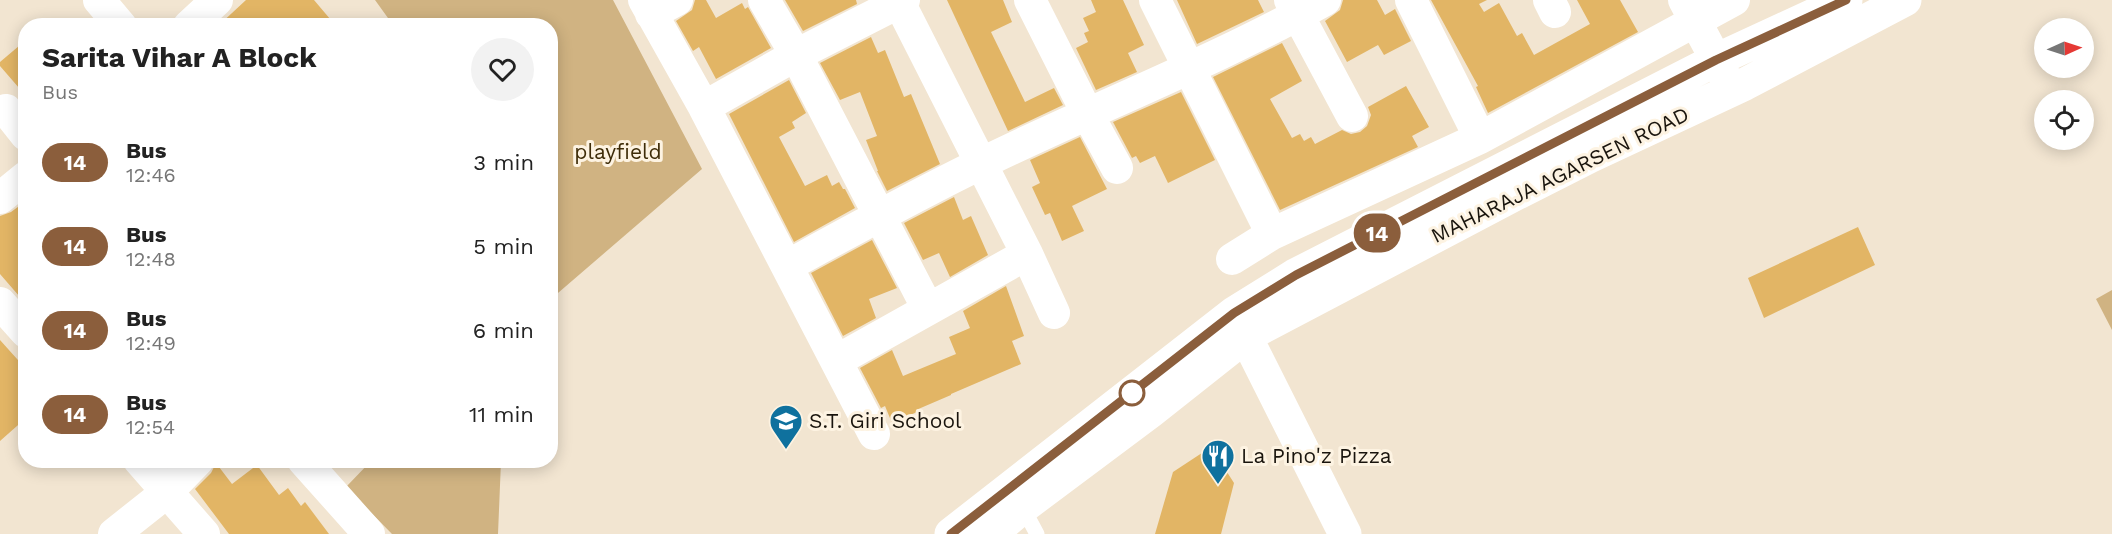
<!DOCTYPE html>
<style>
:root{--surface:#fff;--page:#f2f2f2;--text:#222;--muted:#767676}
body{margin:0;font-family:"Work Sans",sans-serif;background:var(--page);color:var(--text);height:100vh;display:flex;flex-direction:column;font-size:22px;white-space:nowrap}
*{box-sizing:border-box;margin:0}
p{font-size:20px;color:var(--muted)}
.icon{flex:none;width:33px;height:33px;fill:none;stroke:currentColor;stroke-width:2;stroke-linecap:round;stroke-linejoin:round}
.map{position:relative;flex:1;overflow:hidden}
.panel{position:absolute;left:18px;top:18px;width:540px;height:450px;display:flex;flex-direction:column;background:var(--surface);border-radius:24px;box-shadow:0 3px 15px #0003}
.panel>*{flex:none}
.badge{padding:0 12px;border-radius:20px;font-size:21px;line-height:39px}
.needle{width:39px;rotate:87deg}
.fabs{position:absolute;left:2034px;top:18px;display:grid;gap:12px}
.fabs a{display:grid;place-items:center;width:60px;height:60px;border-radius:50%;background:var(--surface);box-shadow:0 3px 15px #0003;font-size:30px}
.map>.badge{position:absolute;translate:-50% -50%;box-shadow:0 0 0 3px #fff}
.round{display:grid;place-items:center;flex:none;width:63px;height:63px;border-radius:32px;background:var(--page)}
.overview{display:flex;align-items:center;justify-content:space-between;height:102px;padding:0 24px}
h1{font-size:28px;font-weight:700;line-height:45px}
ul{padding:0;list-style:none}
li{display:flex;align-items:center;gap:18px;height:84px;padding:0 24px}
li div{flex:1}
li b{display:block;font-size:22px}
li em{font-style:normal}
li .badge{min-width:66px;font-weight:700;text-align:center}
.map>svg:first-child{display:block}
</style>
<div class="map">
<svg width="2112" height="534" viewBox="0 0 2112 534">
<rect width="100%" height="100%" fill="#f2e5d1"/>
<path fill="#d0b382" d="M 375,0 L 613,0 L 702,169 L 551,299 L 550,26 L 393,25 Z
M 2112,290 L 2112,330 L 2096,299 Z
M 371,461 L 501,461 L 498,534 L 392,534 L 346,487 Z"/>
<path fill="#e2b565" d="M 246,0 L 314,0 L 336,26 L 218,26 Z
M 695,0 L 706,0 L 716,18 L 742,3 L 745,9 L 748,7 L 771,48 L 716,79 L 699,47 L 693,51 L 676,21 L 692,10 Z
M 785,0 L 856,0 L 857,4 L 803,31 Z
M 947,0 L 1003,0 L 1012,22 L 991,32 L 1025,102 L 1054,88 L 1063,105 L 1008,131 Z
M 1091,0 L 1123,0 L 1144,45 L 1128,53 L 1137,72 L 1096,90 L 1076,48 L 1088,42 L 1084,33 L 1089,31 L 1083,18 L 1096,12 Z
M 1177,0 L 1258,0 L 1264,12 L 1197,44 Z
M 1343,0 L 1377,0 L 1385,15 L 1395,9 L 1411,41 L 1384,55 L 1378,45 L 1347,62 L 1325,21 L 1340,10 Z
M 1431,0 L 1487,0 L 1479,4 L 1484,12 L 1499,3 L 1517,36 L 1522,33 L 1534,55 L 1590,24 L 1577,0 L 1620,0 L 1638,32 L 1488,113 L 1476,87 L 1478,86 Z
M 871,37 L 878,53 L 885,50 L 904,97 L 911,94 L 940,164 L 887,191 L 877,171 L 878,171 L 866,140 L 877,136 L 860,92 L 840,100 L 820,63 Z
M 26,40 L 26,96 L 0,66 L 0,62 Z
M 1282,43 L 1302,81 L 1270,99 L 1292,138 L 1300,134 L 1304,141 L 1311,137 L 1315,144 L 1342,130 L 1351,134 L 1360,132 L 1367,126 L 1371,115 L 1368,107 L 1406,86 L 1429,127 L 1412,136 L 1418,147 L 1280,210 L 1213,77 Z
M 789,80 L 806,113 L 792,122 L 795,128 L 779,137 L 805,186 L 827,175 L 832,186 L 839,182 L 843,189 L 845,189 L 855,208 L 794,242 L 729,114 Z
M 1181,92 L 1215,160 L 1168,183 L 1155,156 L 1140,163 L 1136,156 L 1132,158 L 1113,122 Z
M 1080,137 L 1107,189 L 1072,206 L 1084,231 L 1062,241 L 1050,213 L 1045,215 L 1032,187 L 1040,183 L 1030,160 Z
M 954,197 L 963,220 L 971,216 L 988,255 L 950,277 L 939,253 L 923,260 L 904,223 Z
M 26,201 L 26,304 L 0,274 L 0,216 L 11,212 Z
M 1858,227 L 1875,265 L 1764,318 L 1748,278 Z
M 872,240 L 897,288 L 869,299 L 876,318 L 843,336 L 811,273 Z
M 1006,286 L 1024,336 L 1012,341 L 1021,364 L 951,394 L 951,395 L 916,410 L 917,412 L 892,423 L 885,406 L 881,408 L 860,368 L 892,350 L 903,376 L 956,354 L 949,337 L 970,328 L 963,311 Z
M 0,340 L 26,369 L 26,418 L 0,441 Z
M 1211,447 L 1234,483 L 1221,534 L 1155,534 L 1173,472 Z
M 216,463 L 232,484 L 257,465 L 279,495 L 288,488 L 301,506 L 305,502 L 329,534 L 229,534 L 195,489 L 211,473 Z"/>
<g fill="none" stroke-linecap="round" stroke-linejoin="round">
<path stroke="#fff" stroke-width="15" d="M 1022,506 L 1037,534"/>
<path stroke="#fff" stroke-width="32" d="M 99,0 L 121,26
M 644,0 L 704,107 L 874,434
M 764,0 L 796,55 L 928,309
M 898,0 L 1027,254 L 1054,313
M 1030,0 L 1088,115 L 1117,168
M 1155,0 L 1272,234
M 1290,0 L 1352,116
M 1411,0 L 1480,138
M 1549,0 L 1555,12
M 1684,0 L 1729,84
M 651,14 L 677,0
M 189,26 L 217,0
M 704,107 L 796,55 L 904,0
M 6,110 L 26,135
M 0,198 L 26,177
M 1232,259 L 1272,234 L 1480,138 L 1734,0
M 787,266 C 851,231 914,196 980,164 C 1094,108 1214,62 1325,0
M 0,303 L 26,332
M 836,361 L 1027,254
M 139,460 L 204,534
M 303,460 L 369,534
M 114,534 L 167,492 L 198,460"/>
<path stroke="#fff" stroke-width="33" d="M 1236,317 L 1345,534
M 951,534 L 1234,313 L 1295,275 L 1716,60 L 1846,0
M 991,534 L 1023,507 L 1150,412 L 1246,336 L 1516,194 L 1591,156 L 1745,84 L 1905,0"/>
</g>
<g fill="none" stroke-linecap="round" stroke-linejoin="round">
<defs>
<path id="line" d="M 951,534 L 1234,313 L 1296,275 L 1716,60 L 1846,0"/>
</defs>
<use href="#line" stroke="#fff" stroke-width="14"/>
<use href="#line" stroke="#8b5e3c" stroke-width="9"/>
</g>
<defs>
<symbol id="school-pin" viewBox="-11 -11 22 30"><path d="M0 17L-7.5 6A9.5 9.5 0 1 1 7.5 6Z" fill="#0f719e" stroke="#fdf3e2"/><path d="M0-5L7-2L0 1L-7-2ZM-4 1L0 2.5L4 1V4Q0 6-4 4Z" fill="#fff"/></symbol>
<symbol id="restaurant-pin" viewBox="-11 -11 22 30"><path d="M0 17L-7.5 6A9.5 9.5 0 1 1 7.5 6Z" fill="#0f719e" stroke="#fdf3e2"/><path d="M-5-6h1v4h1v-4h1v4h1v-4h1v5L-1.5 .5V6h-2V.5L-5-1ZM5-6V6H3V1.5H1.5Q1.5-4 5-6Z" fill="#fff"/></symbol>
</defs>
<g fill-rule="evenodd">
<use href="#school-pin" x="767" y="402" width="38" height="52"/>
<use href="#restaurant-pin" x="1199" y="437" width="38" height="52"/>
</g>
<circle fill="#fff" stroke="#8b5e3c" stroke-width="3" cx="1132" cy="393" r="12"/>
<g text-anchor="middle" stroke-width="6" stroke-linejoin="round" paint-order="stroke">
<g font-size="21" fill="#3e2c08" stroke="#fdf3e2">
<text x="618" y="159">playfield</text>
</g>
<g font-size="21" fill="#19140d" stroke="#fdf3e2">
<text transform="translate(1560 175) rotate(-26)" y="7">MAHARAJA AGARSEN ROAD</text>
</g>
<g font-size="21" fill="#19140d" stroke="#fdf3e2" text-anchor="start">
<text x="809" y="428">S.T. Giri School</text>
<text x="1241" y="463">La Pino'z Pizza</text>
</g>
</g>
</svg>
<div class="fabs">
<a><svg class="needle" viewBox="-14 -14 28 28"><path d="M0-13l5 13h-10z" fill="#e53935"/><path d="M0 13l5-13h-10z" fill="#767676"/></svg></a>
<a><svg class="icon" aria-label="locate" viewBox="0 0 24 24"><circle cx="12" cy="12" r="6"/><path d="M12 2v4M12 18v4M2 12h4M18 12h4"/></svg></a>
</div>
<b class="badge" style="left:1377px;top:233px;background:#8b5e3c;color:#fff">14</b>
<section class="panel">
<div class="overview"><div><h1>Sarita Vihar A Block</h1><p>Bus</p></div><a class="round"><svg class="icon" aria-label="heart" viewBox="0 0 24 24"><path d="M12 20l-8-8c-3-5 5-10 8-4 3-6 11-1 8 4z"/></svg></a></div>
<ul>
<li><span class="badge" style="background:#8b5e3c;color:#fff">14</span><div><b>Bus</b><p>12:46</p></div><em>3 min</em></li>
<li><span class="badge" style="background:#8b5e3c;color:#fff">14</span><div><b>Bus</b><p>12:48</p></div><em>5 min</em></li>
<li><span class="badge" style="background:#8b5e3c;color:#fff">14</span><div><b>Bus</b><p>12:49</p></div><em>6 min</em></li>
<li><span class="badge" style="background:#8b5e3c;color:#fff">14</span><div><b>Bus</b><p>12:54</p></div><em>11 min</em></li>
</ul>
</section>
</div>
